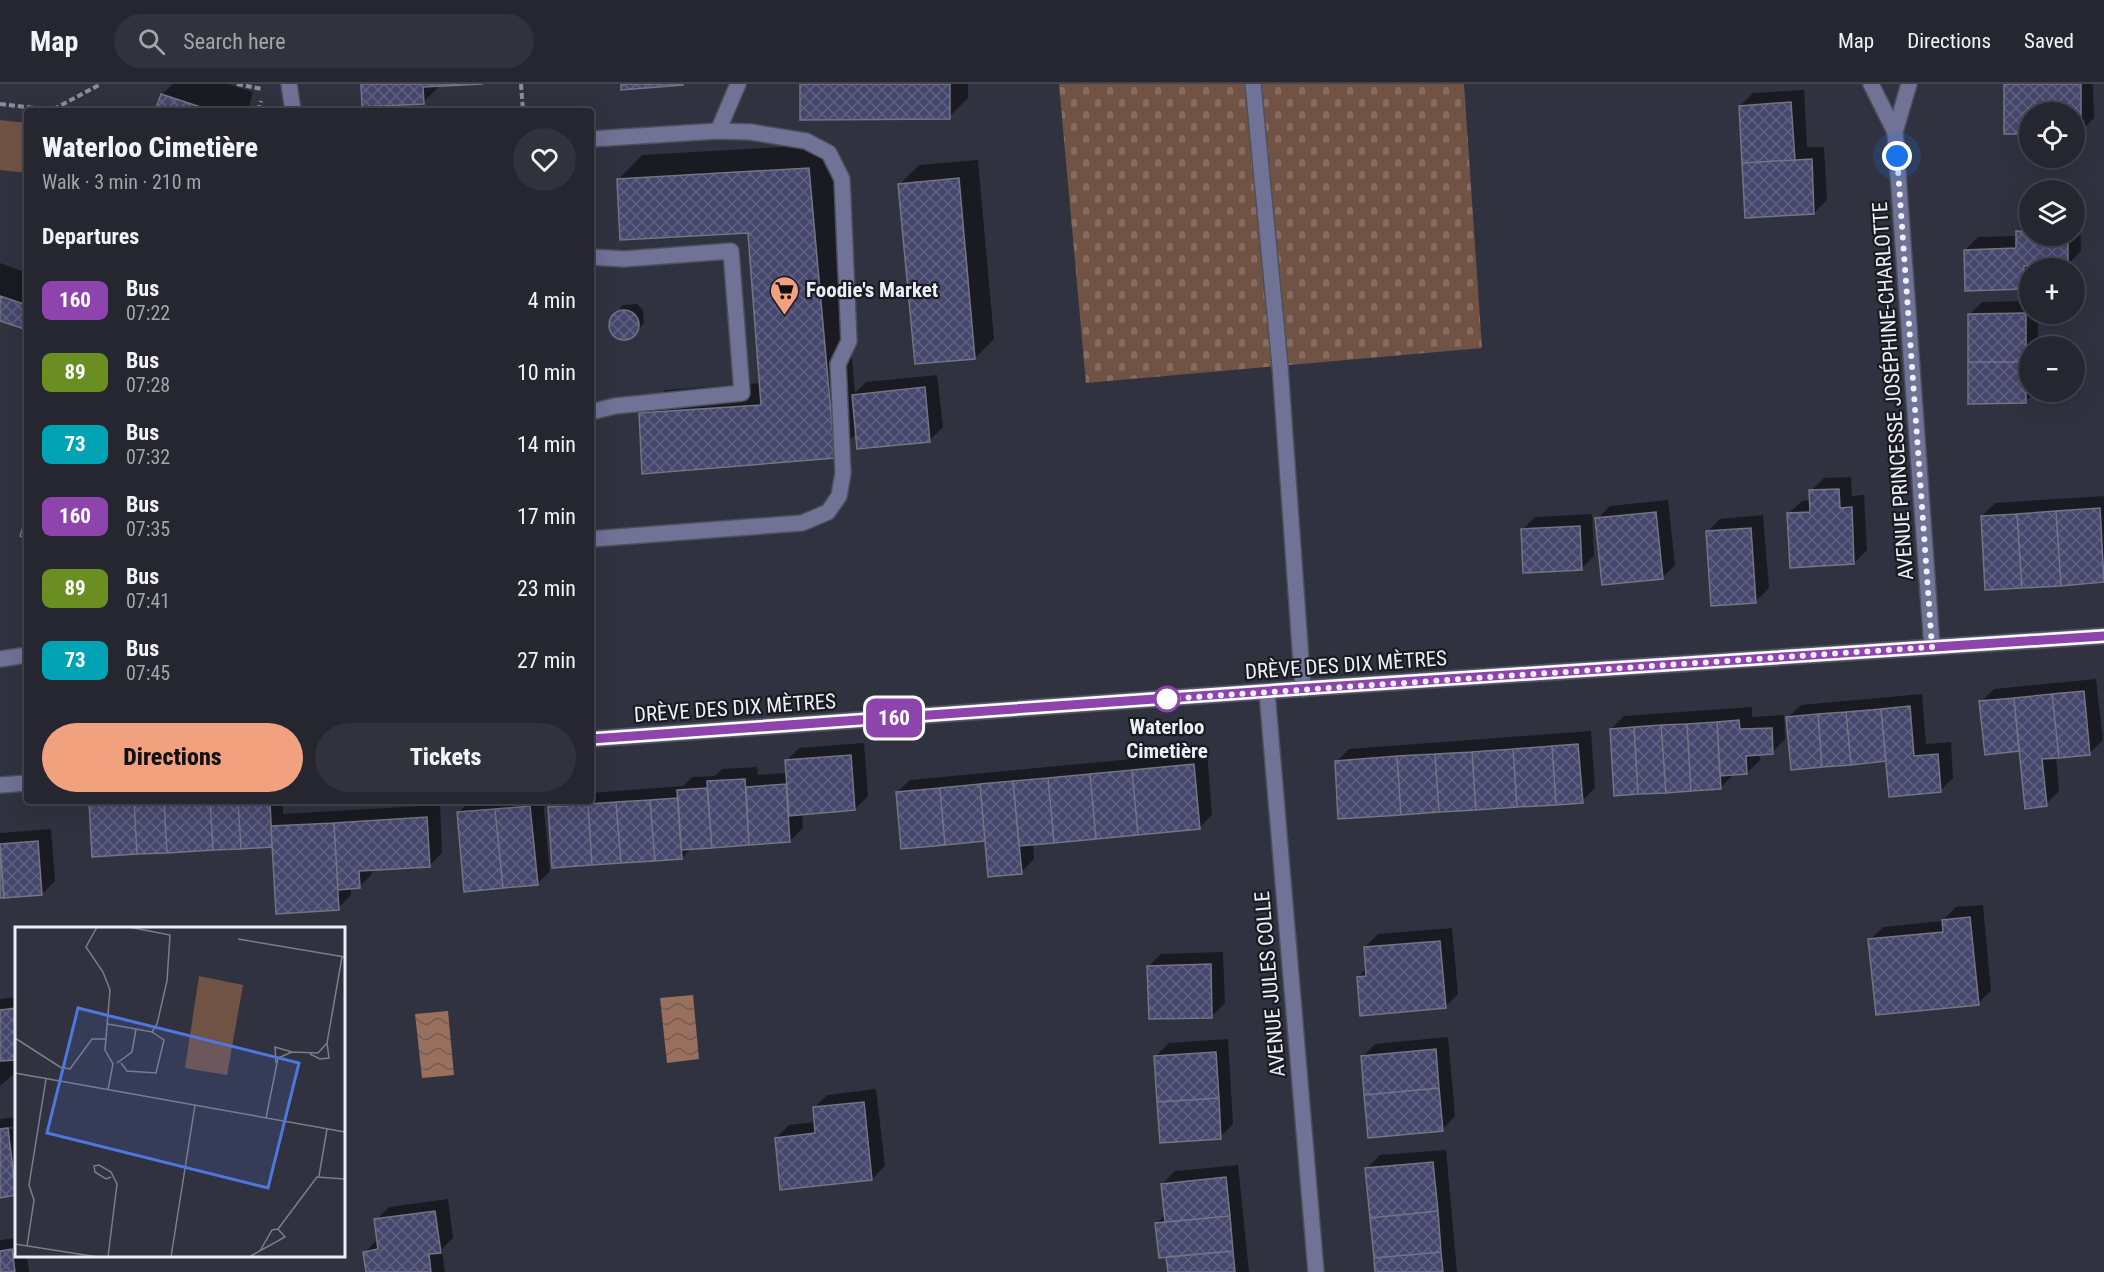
<!DOCTYPE html>
<meta charset="utf-8">
<style>
:root{--surface:#252630;--page:#31323c;--text:#f1f3f6;--muted:#a3a5ab;--line:#42434c;--accent:#f1a17d}
body{margin:0;font-family:"Roboto Condensed",sans-serif;background:var(--page);color:var(--text);height:100vh;display:flex;flex-direction:column;font-size:22px;white-space:nowrap}
*{box-sizing:border-box;margin:0}
p{font-size:20px;color:var(--muted)}
.icon{flex:none;width:33px;height:33px;fill:none;stroke:currentColor;stroke-width:2;stroke-linecap:round;stroke-linejoin:round}
.map{position:relative;flex:1;overflow:hidden}
.drawer{position:absolute;left:24px;top:24px;width:570px;height:696px;display:flex;flex-direction:column;background:var(--surface);border-radius:6px;box-shadow:0 6px 24px #0002,0 0 0 2px var(--line)}
.drawer>*{flex:none}
.badge{padding:0 12px;border-radius:9px;font-size:21px;line-height:39px}
.controls{position:absolute;left:2019px;top:18px;display:grid;gap:12px}
.controls a{display:grid;place-items:center;width:66px;height:66px;border-radius:50%;background:var(--surface);box-shadow:0 6px 24px #0002,0 0 0 2px var(--line);font-size:30px}
.you{position:absolute;width:30px;height:30px;margin:-15px;border:4px solid #fff;border-radius:50%;background:#1a73e8;box-shadow:0 0 0 9px #1a73e833}
.map>.badge{position:absolute;translate:-50% -50%;box-shadow:0 0 0 3px #fff}
h2{padding:0 18px;font-size:22px;line-height:54px}
.round{display:grid;place-items:center;flex:none;width:63px;height:63px;border-radius:32px;background:var(--page)}
.overview{display:flex;align-items:center;justify-content:space-between;height:102px;padding:0 18px}
h1{font-size:28px;font-weight:800;line-height:45px}
.button{display:flex;gap:12px;margin-top:auto;padding:12px 18px}
.button a{flex:1;height:69px;border-radius:36px;background:var(--accent);color:#111;font-size:24px;font-weight:800;line-height:69px;text-align:center}
.button a+a{background:var(--page);color:var(--text)}
ul{padding:0;list-style:none}
li{display:flex;align-items:center;gap:18px;height:72px;padding:0 18px}
li div{flex:1}
li b{display:block;font-size:22px}
li em{font-style:normal}
li .badge{min-width:66px;font-weight:700;text-align:center}
header{display:flex;align-items:center;gap:36px;box-sizing:border-box;height:84px;padding:0 30px;background:var(--surface);border-bottom:2px solid var(--line)}
header strong{font-size:28px}
nav{display:flex;gap:33px;margin-inline-start:auto;font-size:21px}
.search{width:420px;height:54px;background:var(--page);display:flex;align-items:center;gap:15px;box-sizing:border-box;padding:0 21px;border-radius:33px;color:var(--muted);font-size:22px}
.map>svg:first-child{display:block}
</style>
<header>
<strong>Map</strong>
<div class="search"><svg class="icon" aria-label="search" viewBox="0 0 24 24"><circle cx="10" cy="10" r="6"/><path d="M15 15l6 6"/></svg>Search here</div>
<nav><a>Map</a><a>Directions</a><a>Saved</a></nav>
</header>
<div class="map">
<svg width="2104" height="1188" viewBox="0 0 2104 1188">
<defs>
<pattern id="cemetery-stones" width="16" height="16" patternUnits="userSpaceOnUse" patternTransform="scale(1.5)"><rect width="16" height="16" fill="#715346"/><path d="M2 7V4a2 2 0 0 1 4 0v3zM10 15v-3a2 2 0 0 1 4 0v3z" fill="#866c61"/></pattern>
<pattern id="water-waves" width="16" height="10" patternUnits="userSpaceOnUse" patternTransform="scale(1.5)"><rect width="16" height="10" fill="#996f5d"/><path d="M0 5q4-4 8 0t8 0" fill="none" stroke="#745d54"/></pattern>
<pattern id="building-cross-hatch" width="8" height="8" patternUnits="userSpaceOnUse" patternTransform="scale(1.5)"><rect width="8" height="8" fill="#46476c"/><path d="M0 0l8 8M0 8l8-8" fill="none" stroke="#616282"/></pattern>
</defs>
<rect width="100%" height="100%" fill="#313240"/>
<path fill="#715346" d="M 0,36 L 27,39 L 27,89 L 0,86 Z"/>
<path fill="url(#cemetery-stones)" d="M 1059,0 L 1464,0 L 1482,264 L 1086,299 Z"/>
<path fill="url(#water-waves)" d="M 693,911 L 699,975 L 667,979 L 660,914 Z
M 448,927 L 454,991 L 422,994 L 415,930 Z"/>
<path fill="#0007" d="M 173,0 L 228,0 L 253,8 L 248,27 L 157,27 L 162,10 Z
M 363,0 L 454,0 L 441,1 L 423,18 Z
M 801,0 L 968,0 L 968,14 L 949,33 Z
M 2006,0 L 2093,0 L 2094,34 L 2081,47 L 2074,28 L 2030,28 Z
M 1804,6 L 1807,63 L 1824,63 L 1827,116 L 1814,129 L 1740,22 L 1753,9 Z
M 833,60 L 855,309 L 866,298 L 937,291 L 943,343 L 930,356 L 857,349 L 834,372 L 641,330 L 665,306 L 761,299 L 750,147 L 618,96 L 642,71 Z
M 978,76 L 994,255 L 975,274 L 900,100 L 919,81 Z
M 2074,133 L 2080,133 L 2081,167 L 2068,180 L 2037,180 L 2037,184 L 2030,184 L 2030,198 L 2024,204 L 1965,166 L 1978,153 L 2017,152 L 2017,148 L 2030,136 L 2030,152 L 2074,152 Z
M 0,179 L 27,189 L 27,245 L 0,236 Z
M 2030,217 L 2030,230 L 2038,230 L 2038,262 L 2030,262 L 2030,308 L 2035,308 L 2025,318 L 1969,231 L 1982,218 Z
M 637,220 L 643,226 L 644,239 L 632,253 L 618,254 L 612,249 L 611,235 L 623,221 Z
M 1851,393 L 1852,412 L 1864,411 L 1867,466 L 1854,479 L 1789,429 L 1802,417 L 1811,416 L 1811,407 L 1824,394 Z
M 2104,412 L 2104,497 L 1987,505 L 1982,432 L 1995,419 Z
M 1668,416 L 1675,481 L 1662,494 L 1597,435 L 1610,422 Z
M 1592,430 L 1594,472 L 1581,485 L 1522,446 L 1535,433 Z
M 1763,431 L 1769,504 L 1756,517 L 1707,448 L 1720,435 Z
M 2096,595 L 2103,656 L 2090,669 L 2056,672 L 2059,707 L 2046,720 L 2021,666 L 1986,669 L 1981,618 L 1994,605 Z
M 1922,610 L 1926,660 L 1951,658 L 1953,694 L 1940,707 L 1887,676 L 1788,633 L 1801,621 Z
M 1752,623 L 1752,633 L 1784,631 L 1785,655 L 1773,668 L 1759,669 L 1760,676 L 1747,689 L 1733,691 L 1720,704 L 1611,645 L 1624,632 Z
M 1591,647 L 1595,704 L 1582,717 L 1336,678 L 1349,665 Z
M 864,659 L 868,712 L 855,725 L 802,729 L 803,744 L 790,757 L 692,763 L 682,774 L 549,724 L 556,717 L 591,717 L 591,709 L 683,702 L 692,693 L 715,692 L 722,685 L 757,683 L 758,691 L 787,689 L 786,677 L 799,664 Z
M 1207,668 L 1212,731 L 1199,744 L 1033,760 L 1034,775 L 1021,788 L 986,755 L 897,708 L 910,696 Z
M 90,717 L 283,717 L 283,730 L 440,721 L 442,769 L 429,782 L 372,785 L 372,790 L 359,803 L 351,803 L 351,811 L 338,824 L 273,761 L 93,772 Z
M 470,717 L 543,717 L 550,787 L 537,800 L 458,729 Z
M 51,745 L 55,797 L 42,810 L 0,813 L 0,749 Z
M 1983,821 L 1991,907 L 1978,919 L 1870,856 L 1883,843 L 1942,837 L 1956,823 Z
M 1452,844 L 1458,910 L 1445,923 L 1358,893 L 1367,884 L 1365,863 L 1378,850 Z
M 1223,868 L 1225,919 L 1212,932 L 1148,883 L 1161,870 Z
M 16,913 L 16,974 L 13,974 L 15,989 L 0,1002 L 0,915 Z
M 1448,953 L 1455,1032 L 1443,1045 L 1362,973 L 1375,960 Z
M 1228,955 L 1233,1040 L 1220,1053 L 1156,972 L 1169,959 Z
M 876,1005 L 885,1082 L 872,1095 L 776,1054 L 789,1041 L 816,1038 L 814,1024 L 827,1011 Z
M 16,1033 L 16,1110 L 0,1112 L 0,1047 L 16,1044 L 15,1042 L 0,1044 L 0,1035 Z
M 1446,1066 L 1457,1188 L 1376,1188 L 1367,1084 L 1380,1071 Z
M 1238,1081 L 1249,1188 L 1169,1188 L 1168,1172 L 1157,1139 L 1165,1131 L 1162,1100 L 1175,1087 Z
M 448,1115 L 453,1154 L 442,1165 L 445,1188 L 367,1188 L 365,1168 L 378,1155 L 376,1136 L 389,1123 Z
M 16,1154 L 16,1172 L 27,1172 L 29,1188 L 0,1188 L 0,1156 Z"/>
<path fill="url(#building-cross-hatch)" stroke="#737484" stroke-width="1.5" d="M 361,0 L 483,0 L 423,3 L 424,20 L 362,23 Z
M 621,0 L 683,0 L 683,1 L 621,6 Z
M 800,0 L 950,0 L 950,35 L 800,36 Z
M 2004,0 L 2081,0 L 2081,49 L 2074,49 L 2074,28 L 2030,28 L 2030,50 L 2004,50 Z
M 161,10 L 213,27 L 155,27 Z
M 1791,18 L 1795,76 L 1742,79 L 1739,22 Z
M 1812,75 L 1814,130 L 1745,134 L 1742,79 Z
M 809,84 L 835,374 L 642,390 L 639,329 L 761,321 L 748,149 L 620,156 L 617,95 Z
M 959,94 L 975,275 L 915,280 L 898,100 Z
M 2016,147 L 2030,147 L 2030,152 L 2068,152 L 2068,181 L 2024,182 L 2024,205 L 1965,207 L 1964,166 L 2016,164 Z
M 0,212 L 27,221 L 27,246 L 0,237 Z
M609 241a15 15 0 1 1 30 0a15 15 0 1 1-30 0Z
M 2026,229 L 2026,278 L 1968,278 L 1968,230 Z
M 1968,278 L 2026,278 L 2026,319 L 1968,320 Z
M 925,303 L 930,358 L 857,365 L 852,311 Z
M 1839,405 L 1840,424 L 1852,423 L 1854,480 L 1790,484 L 1787,429 L 1810,428 L 1809,406 Z
M 2100,424 L 2104,498 L 2061,502 L 2056,427 Z
M 2056,427 L 2061,502 L 2022,504 L 2017,430 Z
M 1656,428 L 1663,495 L 1602,501 L 1595,434 Z
M 27,430 L 27,455 L 20,452 Z
M 2017,430 L 2022,504 L 1985,506 L 1981,432 Z
M 1580,442 L 1582,486 L 1523,489 L 1521,445 Z
M 1751,444 L 1756,519 L 1711,522 L 1706,447 Z
M 2084,607 L 2090,671 L 2059,674 L 2052,610 Z
M 2052,610 L 2059,674 L 2042,675 L 2047,722 L 2025,725 L 2014,614 Z
M 2014,614 L 2019,667 L 1985,671 L 1979,617 Z
M 1910,622 L 1914,672 L 1938,670 L 1941,708 L 1889,713 L 1881,625 Z
M 1881,625 L 1886,677 L 1851,681 L 1846,628 Z
M 1846,628 L 1851,681 L 1822,683 L 1818,630 Z
M 1818,630 L 1822,683 L 1791,686 L 1786,633 Z
M 1739,636 L 1740,645 L 1772,644 L 1773,670 L 1746,672 L 1747,690 L 1720,692 L 1717,638 Z
M 1717,638 L 1721,705 L 1691,707 L 1687,640 Z
M 1687,640 L 1691,707 L 1666,709 L 1661,641 Z
M 1661,641 L 1666,709 L 1638,710 L 1634,643 Z
M 1634,643 L 1638,710 L 1614,712 L 1610,645 Z
M 1578,660 L 1583,719 L 1556,721 L 1552,662 Z
M 1552,662 L 1556,721 L 1517,723 L 1513,665 Z
M 1513,665 L 1517,723 L 1476,726 L 1472,668 Z
M 1472,668 L 1476,726 L 1439,728 L 1435,670 Z
M 1435,670 L 1439,728 L 1401,731 L 1397,672 Z
M 851,671 L 855,726 L 789,732 L 785,676 Z
M 1397,672 L 1401,731 L 1338,735 L 1335,677 Z
M 1194,680 L 1200,745 L 1138,751 L 1132,686 Z
M 1132,686 L 1138,751 L 1096,755 L 1090,690 Z
M 1090,690 L 1096,755 L 1054,759 L 1048,694 Z
M 1048,694 L 1054,759 L 1019,762 L 1013,697 Z
M 745,695 L 749,761 L 712,764 L 707,697 Z
M 1013,697 L 1022,790 L 988,793 L 980,700 Z
M 786,700 L 790,758 L 749,761 L 746,703 Z
M 980,700 L 985,757 L 945,761 L 940,704 Z
M 707,704 L 712,764 L 681,766 L 677,706 Z
M 940,704 L 945,761 L 901,765 L 896,708 Z
M 678,714 L 682,775 L 655,777 L 650,716 Z
M 650,716 L 655,777 L 621,779 L 616,718 Z
M 89,717 L 134,717 L 137,770 L 92,773 Z
M 134,717 L 164,717 L 167,769 L 137,770 Z
M 164,717 L 210,717 L 213,766 L 167,769 Z
M 210,717 L 238,717 L 241,765 L 213,766 Z
M 238,717 L 270,717 L 272,763 L 241,765 Z
M 616,718 L 621,779 L 592,781 L 588,720 Z
M 588,720 L 592,781 L 552,784 L 548,723 Z
M 530,722 L 538,801 L 503,804 L 495,725 Z
M 495,725 L 503,804 L 464,808 L 457,728 Z
M 427,733 L 430,783 L 359,787 L 360,804 L 338,806 L 334,739 Z
M 334,739 L 339,826 L 276,830 L 271,742 Z
M 38,757 L 42,811 L 4,814 L 0,760 Z
M 0,764 L 4,814 L 0,814 Z
M 1970,833 L 1979,921 L 1876,931 L 1868,855 L 1943,848 L 1942,836 Z
M 1440,857 L 1446,924 L 1360,932 L 1357,893 L 1366,892 L 1364,863 Z
M 1211,880 L 1212,934 L 1149,935 L 1147,882 Z
M 16,924 L 16,976 L 0,977 L 0,926 Z
M 1436,965 L 1439,1004 L 1364,1011 L 1361,972 Z
M 1216,968 L 1219,1014 L 1157,1018 L 1154,972 Z
M 1439,1004 L 1443,1047 L 1368,1054 L 1364,1011 Z
M 1219,1014 L 1221,1055 L 1160,1059 L 1157,1018 Z
M 864,1018 L 872,1096 L 780,1106 L 775,1054 L 815,1049 L 813,1023 Z
M 8,1044 L 16,1111 L 0,1114 L 0,1045 Z
M 1433,1078 L 1438,1127 L 1370,1134 L 1365,1084 Z
M 1226,1093 L 1230,1132 L 1165,1138 L 1161,1100 Z
M 435,1127 L 441,1169 L 429,1170 L 431,1188 L 366,1188 L 363,1168 L 378,1165 L 374,1135 Z
M 1438,1127 L 1441,1168 L 1374,1174 L 1370,1134 Z
M 1230,1132 L 1233,1167 L 1159,1174 L 1155,1139 Z
M 12,1165 L 15,1188 L 0,1188 L 0,1167 Z
M 1233,1167 L 1235,1188 L 1168,1188 L 1166,1173 Z
M 1441,1168 L 1443,1188 L 1375,1188 L 1374,1174 Z"/>
<g fill="none" stroke-linecap="round" stroke-linejoin="round">
<defs>
<path id="minor" d="M 289,0 L 293,27
M 1253,0 L 1280,282 L 1303,605
M 1871,0 L 1895,48
M 1909,0 L 1895,48 L 1932,563
M 591,55 L 718,47 L 738,0
M 591,173 L 624,175 L 731,167 L 742,309 L 615,322 L 591,328
M 591,455 L 802,439 L 828,428 L 839,412 L 843,389 L 838,280 L 849,257 L 842,95 L 829,69 L 806,57 L 751,48 L 718,47
M 0,575 L 27,571
M 1267,608 L 1316,1188
M 591,655 L 1324,603 L 2104,552
M 0,701 L 27,699"/>
</defs>
<use href="#minor" stroke="#4f505d" stroke-width="18"/>
<path stroke="#8b8c98" stroke-width="4" stroke-dasharray="6 3" stroke-linecap="butt" d="M 237,0 L 262,5
M 521,0 L 523,27
M 0,20 L 52,26 L 101,0
M 258,27 L 261,17"/>
<use href="#minor" stroke="#707296" stroke-width="15"/>
</g>
<g fill="none" stroke-linecap="round" stroke-linejoin="round">
<defs>
<path id="line" d="M 591,655 L 1324,603 L 2104,552"/>
</defs>
<use href="#line" stroke="#fff" stroke-width="14"/>
<use href="#line" stroke="#8e44ad" stroke-width="9"/>
<path stroke="#edeef7" stroke-width="6" stroke-dasharray="0 10.8" d="M 1167,615 L 1932,563 L 1897,72"/>
</g>
<defs>
<symbol id="supermarket-pin" viewBox="-11 -11 22 30"><path d="M0 17L-7.5 6A9.5 9.5 0 1 1 7.5 6Z" fill="#f1a17d" stroke="#1a1b21"/><path d="M-6-5.5h2.5l.6 2H6L4.5 2H-2.5L-4.4-4H-6ZM-1.5 3.2a1.3 1.3 0 1 0 .1 0ZM3 3.2a1.3 1.3 0 1 0 .1 0Z" fill="#111"/></symbol>
</defs>
<g fill-rule="evenodd">
<use href="#supermarket-pin" x="768" y="190" width="33" height="45"/>
</g>
<circle fill="#fff" stroke="#8e44ad" stroke-width="3" cx="1167" cy="615" r="12"/>
<g text-anchor="middle" stroke-width="4.5" stroke-linejoin="round" paint-order="stroke">
<g font-size="21" font-weight="bold" fill="#edeef7" stroke="#1a1b21" text-anchor="start">
<text x="806" y="213">Foodie's Market</text>
</g>
<g font-size="21" fill="#edeef7" stroke="#1a1b21">
<text transform="translate(1893 307) rotate(-94)" y="7">AVENUE PRINCESSE JOSÉPHINE-CHARLOTTE</text>
<text transform="translate(1346 581) rotate(-4)" y="7">DRÈVE DES DIX MÈTRES</text>
<text transform="translate(735 624) rotate(-4)" y="7">DRÈVE DES DIX MÈTRES</text>
<text transform="translate(1270 900) rotate(-95)" y="7">AVENUE JULES COLLE</text>
</g>
<g font-size="21" font-weight="bold" fill="#edeef7" stroke="#1a1b21">
<text x="1167" y="650">Waterloo<tspan x="1167" dy="24">Cimetière</tspan></text>
</g>
</g>
<g transform="translate(15 843)">
<rect width="330" height="330" fill="#313240"/>
<path d="M 184,49 L 228,58 L 212,148 L 170,141 Z" fill="#715346"/>
<path fill="none" stroke="#7c7d89" stroke-width="1.5" d="M 82,0 L 71,20 L 88,45 L 95,63 L 90,123 L 98,137 L 93,163M 223,12 L 330,30M 93,97 L 137,105 L 142,97 L 152,54 L 155,8 L 114,0M 0,111 L 45,140 L 55,142 L 77,112 L 91,112M 295,127 L 305,132 L 314,131 L 312,116M 102,136 L 117,125 L 121,102M 106,136 L 112,144 L 141,146 L 149,113 L 137,105M 261,136 L 260,120 L 277,125M 0,146 L 330,205M 251,191 L 263,131 L 277,125 L 303,126 L 312,116 L 327,30M 304,249 L 312,202M 263,302 L 302,250 L 330,252M 0,317 L 83,330M 12,319 L 19,273 L 14,258 L 31,152M 245,324 L 257,303 L 263,302M 93,330 L 102,257 L 96,245 L 84,238 L 79,239 L 80,245 L 91,252 L 96,250M 156,330 L 180,178M 234,330 L 270,310 L 263,302"/>
<path fill="#5176e0" fill-opacity="0.15" stroke="#5176e0" stroke-width="3" d="M 63,81 L 284,136 L 253,261 L 32,206 Z"/>
<rect width="330" height="330" fill="none" stroke="#edeef7" stroke-width="3"/>
</g>
</svg>
<div class="controls">
<a><svg class="icon" aria-label="locate" viewBox="0 0 24 24"><circle cx="12" cy="12" r="6"/><path d="M12 2v4M12 18v4M2 12h4M18 12h4"/></svg></a>
<a><svg class="icon" aria-label="layers" viewBox="0 0 24 24"><path d="M12 4l9 5-9 5-9-5zM3 14l9 5 9-5"/></svg></a>
<a>+</a>
<a>−</a>
</div>
<div class="you" style="left:1897px;top:72px"></div>
<b class="badge" style="left:894px;top:634px;background:#8e44ad;color:#fff">160</b>
<section class="drawer">
<div class="overview"><div><h1>Waterloo Cimetière</h1><p>Walk · 3 min · 210 m</p></div><a class="round"><svg class="icon" aria-label="heart" viewBox="0 0 24 24"><path d="M12 20l-8-8c-3-5 5-10 8-4 3-6 11-1 8 4z"/></svg></a></div>
<h2>Departures</h2>
<ul>
<li><span class="badge" style="background:#8e44ad;color:#fff">160</span><div><b>Bus</b><p>07:22</p></div><em>4 min</em></li>
<li><span class="badge" style="background:#6b8e23;color:#fff">89</span><div><b>Bus</b><p>07:28</p></div><em>10 min</em></li>
<li><span class="badge" style="background:#00a3b4;color:#fff">73</span><div><b>Bus</b><p>07:32</p></div><em>14 min</em></li>
<li><span class="badge" style="background:#8e44ad;color:#fff">160</span><div><b>Bus</b><p>07:35</p></div><em>17 min</em></li>
<li><span class="badge" style="background:#6b8e23;color:#fff">89</span><div><b>Bus</b><p>07:41</p></div><em>23 min</em></li>
<li><span class="badge" style="background:#00a3b4;color:#fff">73</span><div><b>Bus</b><p>07:45</p></div><em>27 min</em></li>
</ul>
<div class="button"><a>Directions</a><a>Tickets</a></div>
</section>
</div>
